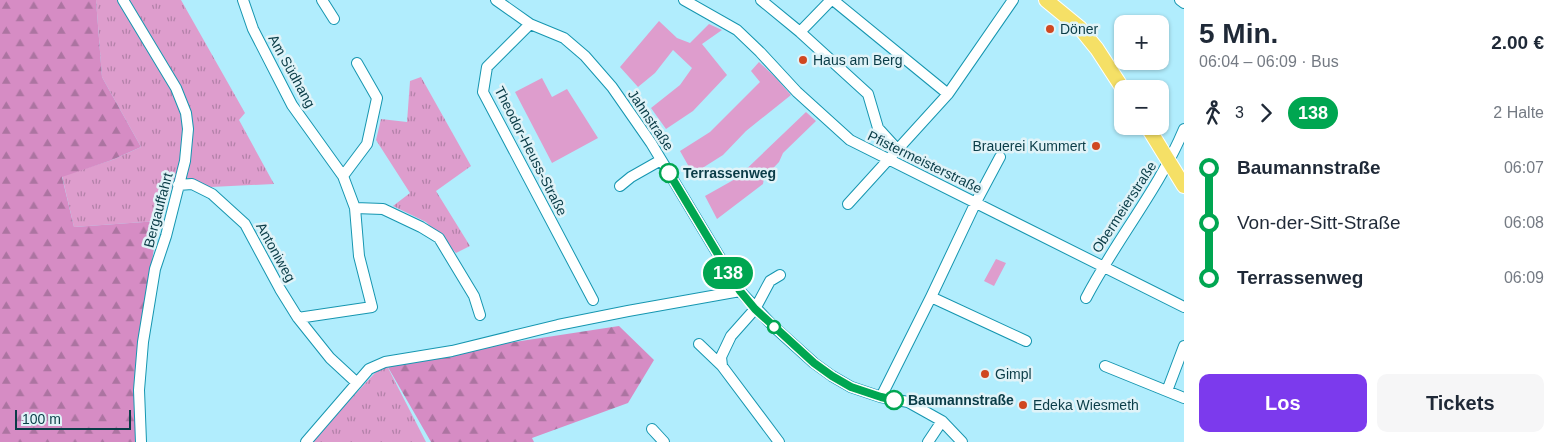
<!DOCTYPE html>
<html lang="de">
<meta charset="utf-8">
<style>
:root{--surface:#fff;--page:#f6f6f7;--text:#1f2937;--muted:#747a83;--accent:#7c3aed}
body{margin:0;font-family:Helvetica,sans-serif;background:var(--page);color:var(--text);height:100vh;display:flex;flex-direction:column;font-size:19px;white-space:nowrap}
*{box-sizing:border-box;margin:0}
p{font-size:16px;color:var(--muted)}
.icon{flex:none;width:28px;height:28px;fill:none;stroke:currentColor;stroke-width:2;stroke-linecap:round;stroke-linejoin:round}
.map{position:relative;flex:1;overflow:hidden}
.sheet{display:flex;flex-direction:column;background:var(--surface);width:375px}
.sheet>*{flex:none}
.badge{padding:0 10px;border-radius:16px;font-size:18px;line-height:32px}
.fabs{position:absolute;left:1114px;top:15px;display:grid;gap:10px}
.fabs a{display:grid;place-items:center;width:55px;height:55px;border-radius:10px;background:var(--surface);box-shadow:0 1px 4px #0004;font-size:25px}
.scale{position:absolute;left:15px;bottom:12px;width:116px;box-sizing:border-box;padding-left:5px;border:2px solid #0a3c47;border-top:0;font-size:14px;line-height:18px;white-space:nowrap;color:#0a3c47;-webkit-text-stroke:4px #e0f3f8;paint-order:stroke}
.map>.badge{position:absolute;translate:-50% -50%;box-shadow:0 0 0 2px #fff}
.legs{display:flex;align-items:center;gap:8px;height:55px;padding:0 15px;font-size:16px}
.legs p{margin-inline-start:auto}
.head{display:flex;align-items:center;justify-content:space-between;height:85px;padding:0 15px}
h1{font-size:28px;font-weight:700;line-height:38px}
.cta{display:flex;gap:10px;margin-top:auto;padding:10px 15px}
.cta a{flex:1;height:58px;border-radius:10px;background:var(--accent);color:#fff;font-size:20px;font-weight:700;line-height:58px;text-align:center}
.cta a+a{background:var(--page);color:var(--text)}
ul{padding:0 15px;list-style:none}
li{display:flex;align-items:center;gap:18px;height:55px;font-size:19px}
li i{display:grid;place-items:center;width:8px;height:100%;margin:0 6px;background:currentColor}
li i::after{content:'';width:12px;height:12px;margin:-6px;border:4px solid;border-radius:50%;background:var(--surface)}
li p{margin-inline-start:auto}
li:first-child i{background:linear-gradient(#0000 50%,currentColor 0)}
li:last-child i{background:linear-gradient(currentColor 50%,#0000 0)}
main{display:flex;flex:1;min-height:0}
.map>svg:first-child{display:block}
</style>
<main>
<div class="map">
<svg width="1184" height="442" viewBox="0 0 1184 442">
<defs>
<pattern id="grass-tufts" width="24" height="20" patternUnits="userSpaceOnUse" patternTransform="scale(1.25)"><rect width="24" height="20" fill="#de9dcd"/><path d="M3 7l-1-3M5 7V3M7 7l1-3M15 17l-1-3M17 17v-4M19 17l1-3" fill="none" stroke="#b281a8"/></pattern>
<pattern id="forest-firs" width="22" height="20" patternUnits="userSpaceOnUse" patternTransform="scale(1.25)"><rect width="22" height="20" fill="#d68cc4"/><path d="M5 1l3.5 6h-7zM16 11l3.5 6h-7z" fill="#ac74a1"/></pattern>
</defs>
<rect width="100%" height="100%" fill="#b1edfd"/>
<path fill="url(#grass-tufts)" d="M 96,0 L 181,0 L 245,113 L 239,120 L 274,184 L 211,187 L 192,184 L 173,185 L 158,221 L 74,227 L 62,176 L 112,160 L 141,147 L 102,77 Z
M 421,77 L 471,166 L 436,191 L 470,246 L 456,253 L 426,222 L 393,206 L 410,193 L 376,140 L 381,119 L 407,122 L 410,81 Z
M 385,362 L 426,442 L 311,442 Z"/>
<path fill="url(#forest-firs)" d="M 0,0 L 96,0 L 102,77 L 141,147 L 112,160 L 62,177 L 74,227 L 158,221 L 146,302 L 137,442 L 0,442 Z
M 619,326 L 654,360 L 628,403 L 532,438 L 534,442 L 431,442 L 385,362 Z"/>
<path fill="#de9dcd" d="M 659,21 L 677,38 L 690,43 L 709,24 L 722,30 L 702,44 L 727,75 L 693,111 L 666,129 L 651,108 L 680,85 L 692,68 L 673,50 L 655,73 L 638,87 L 620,67 Z
M 759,62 L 775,77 L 791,95 L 746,131 L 723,155 L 693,174 L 680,151 L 710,132 L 760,82 L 751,71 Z
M 542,78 L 552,97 L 567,89 L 598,138 L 552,163 L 515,92 Z
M 806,112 L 816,121 L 783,153 L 779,162 L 764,178 L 763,184 L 717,219 L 705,196 L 737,178 Z
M 996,259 L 1006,263 L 994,286 L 984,281 Z"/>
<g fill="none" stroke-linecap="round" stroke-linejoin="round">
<defs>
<path id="minor" d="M 123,0 L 176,88 L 186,113 L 188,129 L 185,161 L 166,236 L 155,269 L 143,342 L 139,390 L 141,442
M 243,0 L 253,29 L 292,105 L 343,176 L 355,208 L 359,256 L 372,307 L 298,318
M 322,0 L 334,19
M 496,0 L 530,24 L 564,38 L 585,56 L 612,87 L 651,143 L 740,291 L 773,326 L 814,363 L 832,376 L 851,387 L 881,397 L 908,402 L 942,421 L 962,442
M 684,0 L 737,30 L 760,52 L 797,92 L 850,140 L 1184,307
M 761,0 L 800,32 L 868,94 L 878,128 L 898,150
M 833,0 L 948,94
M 1180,0 L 1184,3
M 530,24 L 487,67 L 483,92 L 593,300
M 800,32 L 831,0
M 343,176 L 367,144 L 377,98 L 357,63
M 178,185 L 192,184 L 212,194 L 245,224 L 280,289 L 298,318 L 330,358 L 357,383
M 620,186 L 631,177 L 661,160
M 848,204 L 948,94 L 1013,0
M 355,208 L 383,209 L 421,227 L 439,238 L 474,296 L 480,315
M 931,297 L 1026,341
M 1086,298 C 1116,240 1159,189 1184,129
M 699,344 L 722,366 L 779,442
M 722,366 L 721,357 L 731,336 L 755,309 L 770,281 L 780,275
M 1105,366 L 1184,398
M 1167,391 L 1184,346
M 881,397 L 931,297 L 976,202 L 1000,157
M 652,429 L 664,442
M 306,442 L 369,369 L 385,362 L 452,351 L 558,325 L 628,311 L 740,291
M 928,442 L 942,421"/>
<path id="major" d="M 1046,0 L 1080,28 L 1097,49 L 1123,89
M 1147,126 L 1184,186"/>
</defs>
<use href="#minor" stroke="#1696b0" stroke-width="12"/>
<use href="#major" stroke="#fff" stroke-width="16"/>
<use href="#minor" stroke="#fff" stroke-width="10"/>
<use href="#major" stroke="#f5e066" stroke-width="14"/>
</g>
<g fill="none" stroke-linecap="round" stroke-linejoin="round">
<defs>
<path id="line-1" d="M 669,173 L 740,291 L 755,309 L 814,363 L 832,376 L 851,387 L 881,397 L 894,400"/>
</defs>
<use href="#line-1" stroke="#fff" stroke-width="11"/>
<use href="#line-1" stroke="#00a651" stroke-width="8"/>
</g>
<g fill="#d04720" stroke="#e0f3f8" stroke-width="2">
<circle cx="1050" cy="29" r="5"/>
<circle cx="803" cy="60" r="5"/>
<circle cx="1096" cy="146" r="5"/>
<circle cx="985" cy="374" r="5"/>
<circle cx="1023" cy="405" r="5"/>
</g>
<g fill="#fff" stroke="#00a651" stroke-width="2.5">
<circle cx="669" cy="173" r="9"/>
<circle cx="774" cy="327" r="6"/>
<circle cx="894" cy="400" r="9"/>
</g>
<g text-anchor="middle" stroke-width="5" stroke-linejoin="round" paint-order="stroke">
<g font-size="14" fill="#0a3c47" stroke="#e0f3f8" text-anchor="start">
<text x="1060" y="34">Döner</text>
<text x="813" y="65">Haus am Berg</text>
<text x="1086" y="151" text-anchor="end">Brauerei Kummert</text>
<text x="995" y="379">Gimpl</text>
<text x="1033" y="410">Edeka Wiesmeth</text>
</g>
<g font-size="14" fill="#0a3c47" stroke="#e0f3f8">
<text transform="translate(292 71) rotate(61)" y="5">Am Südhang</text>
<text transform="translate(651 120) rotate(56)" y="5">Jahnstraße</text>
<text transform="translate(531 151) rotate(63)" y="5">Theodor-Heuss-Straße</text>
<text transform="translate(925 162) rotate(26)" y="5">Pfistermeisterstraße</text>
<text transform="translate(1124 207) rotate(-57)" y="5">Obermeierstraße</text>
<text transform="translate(158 210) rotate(-75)" y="5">Bergauffahrt</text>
<text transform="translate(276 252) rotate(61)" y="5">Antoniweg</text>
</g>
<g font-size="14" font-weight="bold" fill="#0a3c47" stroke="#e0f3f8" text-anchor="start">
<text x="683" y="178">Terrassenweg</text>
<text x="908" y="405">Baumannstraße</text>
</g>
</g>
</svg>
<div class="fabs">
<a>+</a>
<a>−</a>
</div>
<div class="scale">100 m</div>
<b class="badge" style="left:728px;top:273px;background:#00a651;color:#fff">138</b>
</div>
<section class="sheet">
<div class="head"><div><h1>5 Min.</h1><p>06:04 – 06:09 · Bus</p></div><b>2.00 €</b></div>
<div class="legs"><svg class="icon" aria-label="walk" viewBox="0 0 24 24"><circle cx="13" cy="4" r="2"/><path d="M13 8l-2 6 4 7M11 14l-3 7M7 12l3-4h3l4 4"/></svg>3<svg class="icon" aria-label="forward" viewBox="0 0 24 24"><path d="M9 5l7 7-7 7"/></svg><b class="badge" style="background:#00a651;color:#fff">138</b><p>2 Halte</p></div>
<ul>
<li><i style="color:#00a651"></i><b>Baumannstraße</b><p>06:07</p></li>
<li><i style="color:#00a651"></i><span>Von-der-Sitt-Straße</span><p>06:08</p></li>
<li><i style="color:#00a651"></i><b>Terrassenweg</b><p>06:09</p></li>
</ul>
<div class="cta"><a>Los</a><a>Tickets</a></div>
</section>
</main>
